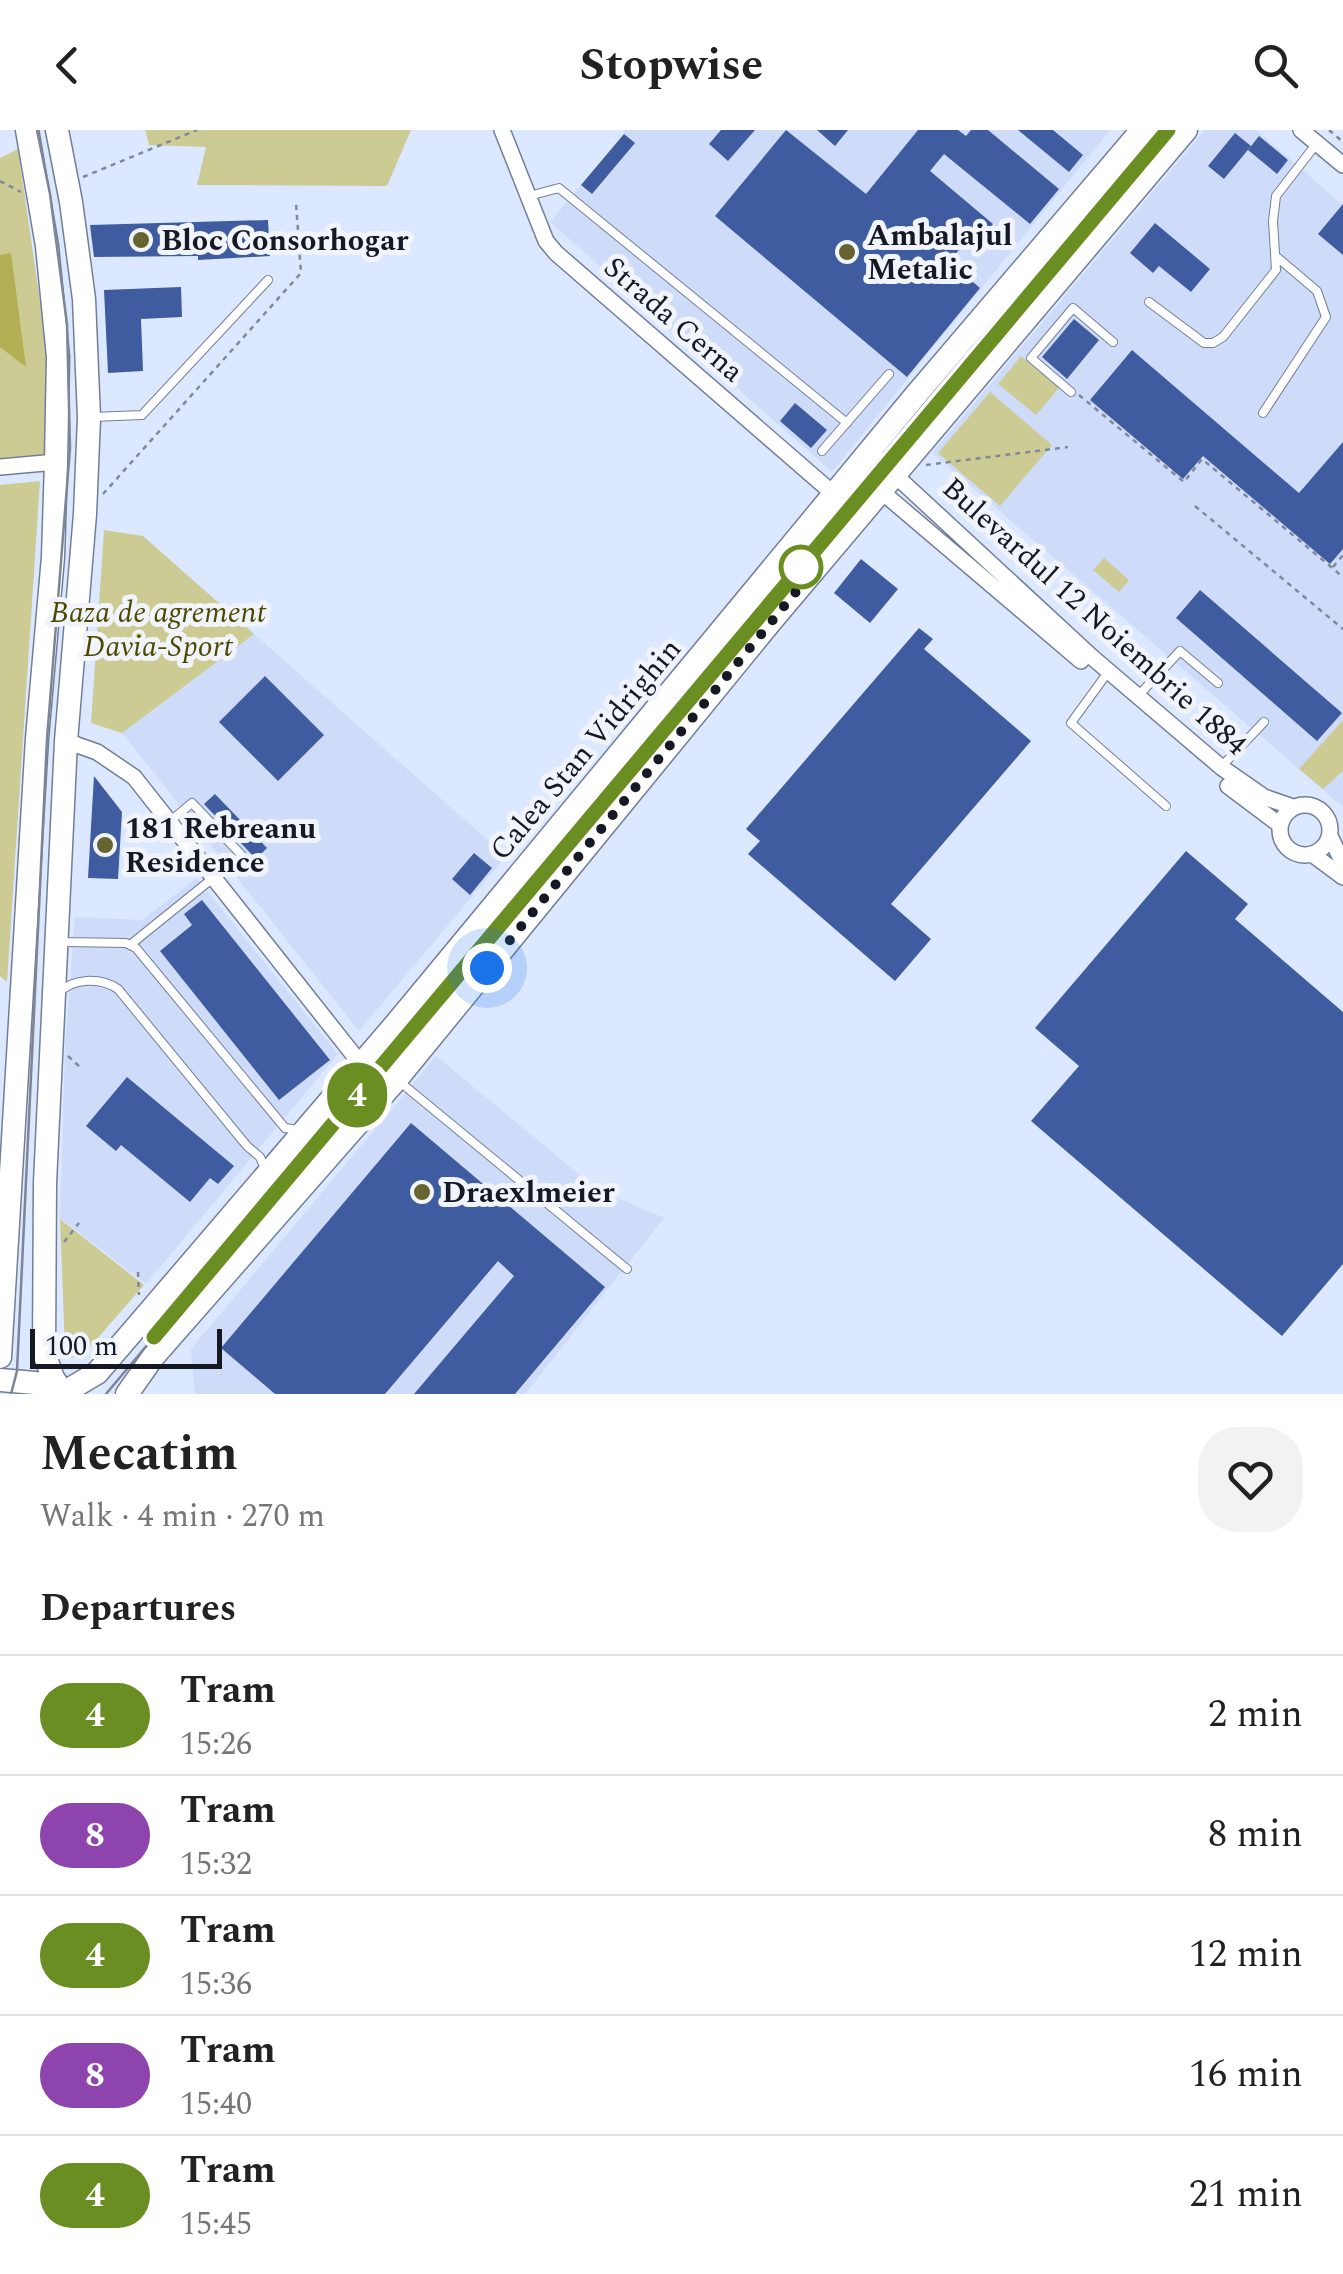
<!DOCTYPE html>
<meta charset="utf-8">
<style>
:root{--surface:#fff;--page:#f2f2f2;--text:#222;--muted:#767676;--line:#e0e0e0}
body{margin:0;font-family:Spectral,serif;background:var(--page);color:var(--text);height:100vh;display:flex;flex-direction:column;font-size:38px;white-space:nowrap}
*{box-sizing:border-box;margin:0}
p{font-size:32px;color:var(--muted)}
.icon{flex:none;width:55px;height:55px;fill:none;stroke:currentColor;stroke-width:2;stroke-linecap:round;stroke-linejoin:round}
.map{position:relative;height:1264px;overflow:hidden}
.panel{display:flex;flex-direction:column;background:var(--surface);flex:1}
.panel>*{flex:none}
.badge{padding:0 20px;border-radius:32px;font-size:35px;line-height:65px}
.scale{position:absolute;left:30px;bottom:25px;width:192px;box-sizing:border-box;padding-left:10px;border:5px solid #141923;border-top:0;font-size:28px;line-height:35px;white-space:nowrap;color:#141923;-webkit-text-stroke:8px #f1f4fa;paint-order:stroke}
.you{position:absolute;width:50px;height:50px;margin:-25px;border:8px solid #fff;border-radius:50%;background:#1a73e8;box-shadow:0 0 0 15px #1a73e833}
.map>.badge{position:absolute;translate:-50% -50%;box-shadow:0 0 0 5px #fff}
h2{padding:0 40px;font-size:38px;line-height:90px}
.round{display:grid;place-items:center;flex:none;width:105px;height:105px;border-radius:40px;background:var(--page)}
.summary{display:flex;align-items:center;justify-content:space-between;height:170px;padding:0 40px}
h1{font-size:48px;font-weight:700;line-height:75px}
ul{padding:0;list-style:none}
li{display:flex;align-items:center;gap:30px;height:120px;padding:0 40px;border-top:2px solid var(--line)}
li div{flex:1}
li b{display:block;font-size:38px}
li em{font-style:normal}
li .badge{min-width:110px;font-weight:700;text-align:center}
header{display:flex;justify-content:space-between;align-items:center;height:130px;padding:0 40px;background:var(--surface);font-size:45px;font-weight:700}
.map>svg:first-child{display:block}
</style>
<header><svg class="icon" aria-label="back" viewBox="0 0 24 24"><path d="M15 5l-7 7 7 7"/></svg>Stopwise<svg class="icon" aria-label="search" viewBox="0 0 24 24"><circle cx="10" cy="10" r="6"/><path d="M15 15l6 6"/></svg></header>
<div class="map">
<svg width="1343" height="1264" viewBox="0 0 1343 1264">
<rect width="100%" height="100%" fill="#dce8ff"/>
<path fill="#cedcf9" d="M 624,0 L 1110,0 L 832,342 L 550,92 L 624,4 Z
M 1205,0 L 1256,0 L 1343,75 L 1343,677 L 932,323 Z
M 254,504 L 506,726 L 359,901 L 122,603 Z
M 197,748 L 338,924 L 146,1154 L 60,1088 L 65,918 L 75,787 L 142,790 Z
M 436,926 L 597,1059 L 664,1088 L 525,1264 L 195,1264 L 191,1219 Z"/>
<path fill="#cccb94" d="M 145,0 L 411,0 L 387,56 L 197,55 L 206,17 L 149,15 Z
M 18,19 L 41,178 L 56,332 L 0,340 L 0,28 Z
M 1021,226 L 1059,258 L 1036,285 L 998,254 Z
M 990,262 L 1052,315 L 1000,376 L 938,323 Z
M 40,351 L 7,852 L 0,846 L 0,355 Z
M 104,400 L 143,406 L 254,504 L 122,603 L 91,593 Z
M 1104,428 L 1129,450 L 1119,462 L 1093,440 Z
M 1343,590 L 1343,641 L 1323,659 L 1299,639 Z
M 60,1089 L 144,1155 L 83,1225 L 70,1228 L 65,1221 Z"/>
<path fill="#b3af54" d="M 11,123 L 26,237 L 0,217 L 0,125 Z"/>
<path fill="#3e5c9f" d="M 721,0 L 755,0 L 728,31 L 709,14 Z
M 786,0 L 866,64 L 918,0 L 958,0 L 966,6 L 971,0 L 988,0 L 1059,59 L 1030,94 L 944,24 L 930,41 L 993,94 L 984,105 L 976,99 L 949,132 L 980,158 L 907,247 L 715,86 Z
M 817,0 L 848,0 L 835,16 Z
M 1018,0 L 1053,0 L 1083,25 L 1069,42 Z
M 1235,3 L 1251,16 L 1224,49 L 1208,36 Z
M 624,4 L 635,13 L 592,64 L 581,55 Z
M 1259,6 L 1288,30 L 1277,44 L 1248,20 Z
M 1343,74 L 1343,125 L 1318,104 Z
M 268,90 L 270,126 L 198,130 L 198,126 L 94,127 L 90,95 Z
M 1155,93 L 1210,139 L 1191,162 L 1159,136 L 1153,143 L 1130,123 Z
M 181,157 L 182,187 L 141,189 L 143,241 L 108,243 L 104,160 Z
M 1074,189 L 1099,210 L 1067,249 L 1042,227 Z
M 1132,220 L 1299,363 L 1343,312 L 1343,419 L 1330,434 L 1203,326 L 1183,349 L 1090,270 Z
M 795,273 L 827,300 L 811,318 L 780,291 Z
M 861,429 L 898,459 L 870,493 L 834,463 Z
M 1200,460 L 1342,583 L 1317,611 L 1176,488 Z
M 919,498 L 933,509 L 924,519 L 1031,611 L 891,774 L 931,809 L 895,851 L 748,724 L 760,711 L 746,699 Z
M 265,546 L 324,605 L 278,651 L 219,592 Z
M 94,646 L 122,682 L 118,749 L 88,748 Z
M 215,664 L 267,718 L 256,729 L 204,674 Z
M 1186,721 L 1248,774 L 1235,789 L 1343,882 L 1343,1134 L 1282,1206 L 1031,991 L 1079,936 L 1035,898 Z
M 474,723 L 492,738 L 470,765 L 452,749 Z
M 202,770 L 330,930 L 279,970 L 160,821 L 192,795 L 184,784 Z
M 127,947 L 234,1036 L 218,1054 L 210,1048 L 190,1072 L 121,1015 L 116,1021 L 86,996 Z
M 411,993 L 605,1157 L 515,1264 L 414,1264 L 514,1146 L 498,1131 L 385,1264 L 275,1264 L 221,1218 Z"/>
<g fill="none" stroke-linecap="round" stroke-linejoin="round">
<defs>
<path id="lane" d="M 529,66 L 559,58 L 847,293
M 1149,172 L 1204,213 L 1213,213 L 1223,207 L 1276,140 L 1273,91 L 1276,66 L 1317,13
M 1071,262 L 1031,228 L 1073,178 L 1113,212
M 1263,283 L 1326,187 L 1317,161 L 1278,128
M 93,287 L 142,285 L 268,150
M 822,321 L 889,244
M 1103,549 L 1071,593 L 1166,676
M 1138,566 L 1180,521 L 1218,553
M 1221,637 L 1264,592
M 169,692 L 192,673 L 250,734
M 59,807 L 66,812 L 126,813 L 136,818 L 285,998 L 298,1000
M 130,815 L 213,748
M 58,863 C 74,848 100,847 118,859 L 247,1016 L 260,1027 L 266,1041
M 400,952 L 627,1139"/>
<path id="street" d="M 502,0 L 546,111 L 556,123 L 859,386
M 1301,0 L 1343,35
M 870,322 L 1093,528 L 1221,637 L 1264,667 L 1293,677
M 0,337 L 56,332
M 855,339 L 1081,531
M 66,611 L 97,622 L 134,647 L 360,933
M 1228,656 L 1280,695
M1280 700a25 25 0 1 1 50 0a25 25 0 1 1-50 0Z
M 1330,706 L 1343,733
M 1312,724 L 1343,747"/>
<path id="primary" d="M 57,0 L 71,72 L 84,169 L 89,288 L 85,384 L 66,611 L 45,1053 L 44,1223 L 53,1248 L 63,1263
M 0,1227 L 37,608 L 53,427 L 56,332 L 58,227 L 47,116 L 27,0
M 0,1250 L 35,1253 L 65,1263
M 63,1263 L 97,1243 L 400,889 L 915,266 L 1142,0
M 127,1264 L 153,1227 L 396,950 L 772,490 L 1186,0"/>
</defs>
<use href="#lane" stroke="#727e99" stroke-width="10"/>
<use href="#street" stroke="#727e99" stroke-width="18"/>
<use href="#primary" stroke="#727e99" stroke-width="25"/>
<path stroke="#80899a" stroke-width="2.5" stroke-dasharray="5 5" stroke-linecap="butt" d="M 1329,0 L 1343,12
M 83,47 L 197,0
M 0,51 L 21,62
M 1079,265 L 1184,352 L 1202,329 L 1343,447
M 926,335 L 1068,317
M 103,364 L 301,143 L 296,73
M 1195,376 L 1343,499
M 1333,437 L 1343,425
M 68,926 L 81,938
M 64,1112 L 79,1093
M 138,1142 L 139,1165"/>
<use href="#lane" stroke="#fff" stroke-width="8"/>
<use href="#street" stroke="#fff" stroke-width="15"/>
<use href="#primary" stroke="#fff" stroke-width="22"/>
<path stroke="#7d8596" stroke-width="2.5" d="M 11,1264 L 17,1241 L 47,609 L 70,318 L 67,194 L 50,64 L 37,0
M 106,1264 L 1168,0"/>
</g>
<g fill="none" stroke-linecap="round" stroke-linejoin="round">
<defs>
<path id="line" d="M 154,1207 L 1168,0"/>
</defs>
<use href="#line" stroke="#fff" stroke-width="22"/>
<use href="#line" stroke="#6b8e23" stroke-width="15"/>
<path stroke="#141923" stroke-width="10" stroke-dasharray="0 18" d="M 487,838 L 804,452 L 801,437"/>
</g>
<g fill="#666431" stroke="#f1f4fa" stroke-width="4">
<circle cx="141" cy="110" r="10"/>
<circle cx="847" cy="122" r="10"/>
<circle cx="105" cy="715" r="10"/>
<circle cx="422" cy="1062" r="10"/>
</g>
<circle fill="#fff" stroke="#6b8e23" stroke-width="5" cx="801" cy="437" r="20"/>
<g text-anchor="middle" stroke-width="10" stroke-linejoin="round" paint-order="stroke">
<g font-size="30" font-weight="bold" fill="#141923" stroke="#f1f4fa" text-anchor="start">
<text x="867" y="115">Ambalajul<tspan x="867" dy="34">Metalic</tspan></text>
<text x="161" y="120">Bloc Consorhogar</text>
<text x="125" y="708">181 Rebreanu<tspan x="125" dy="34">Residence</tspan></text>
<text x="442" y="1072">Draexlmeier</text>
</g>
<g font-size="30" fill="#141923" stroke="#f1f4fa">
<text transform="translate(674 189) rotate(41)" y="10">Strada Cerna</text>
<text transform="translate(1095 486) rotate(42)" y="10">Bulevardul 12 Noiembrie 1884</text>
<text transform="translate(585 619) rotate(-50)" y="10">Calea Stan Vidrighin</text>
</g>
<g font-size="30" font-style="italic" fill="#4d4900" stroke="#f1f4fa">
<text x="158" y="492">Baza de agrement<tspan x="158" dy="34">Davia-Sport</tspan></text>
</g>
</g>
</svg>
<div class="scale">100 m</div>
<div class="you" style="left:487px;top:838px"></div>
<b class="badge" style="left:357px;top:965px;background:#6b8e23;color:#fff">4</b>
</div>
<section class="panel">
<div class="summary"><div><h1>Mecatim</h1><p>Walk · 4 min · 270 m</p></div><a class="round"><svg class="icon" aria-label="heart" viewBox="0 0 24 24"><path d="M12 20l-8-8c-3-5 5-10 8-4 3-6 11-1 8 4z"/></svg></a></div>
<h2>Departures</h2>
<ul>
<li><span class="badge" style="background:#6b8e23;color:#fff">4</span><div><b>Tram</b><p>15:26</p></div><em>2 min</em></li>
<li><span class="badge" style="background:#8e44ad;color:#fff">8</span><div><b>Tram</b><p>15:32</p></div><em>8 min</em></li>
<li><span class="badge" style="background:#6b8e23;color:#fff">4</span><div><b>Tram</b><p>15:36</p></div><em>12 min</em></li>
<li><span class="badge" style="background:#8e44ad;color:#fff">8</span><div><b>Tram</b><p>15:40</p></div><em>16 min</em></li>
<li><span class="badge" style="background:#6b8e23;color:#fff">4</span><div><b>Tram</b><p>15:45</p></div><em>21 min</em></li>
</ul>
</section>
